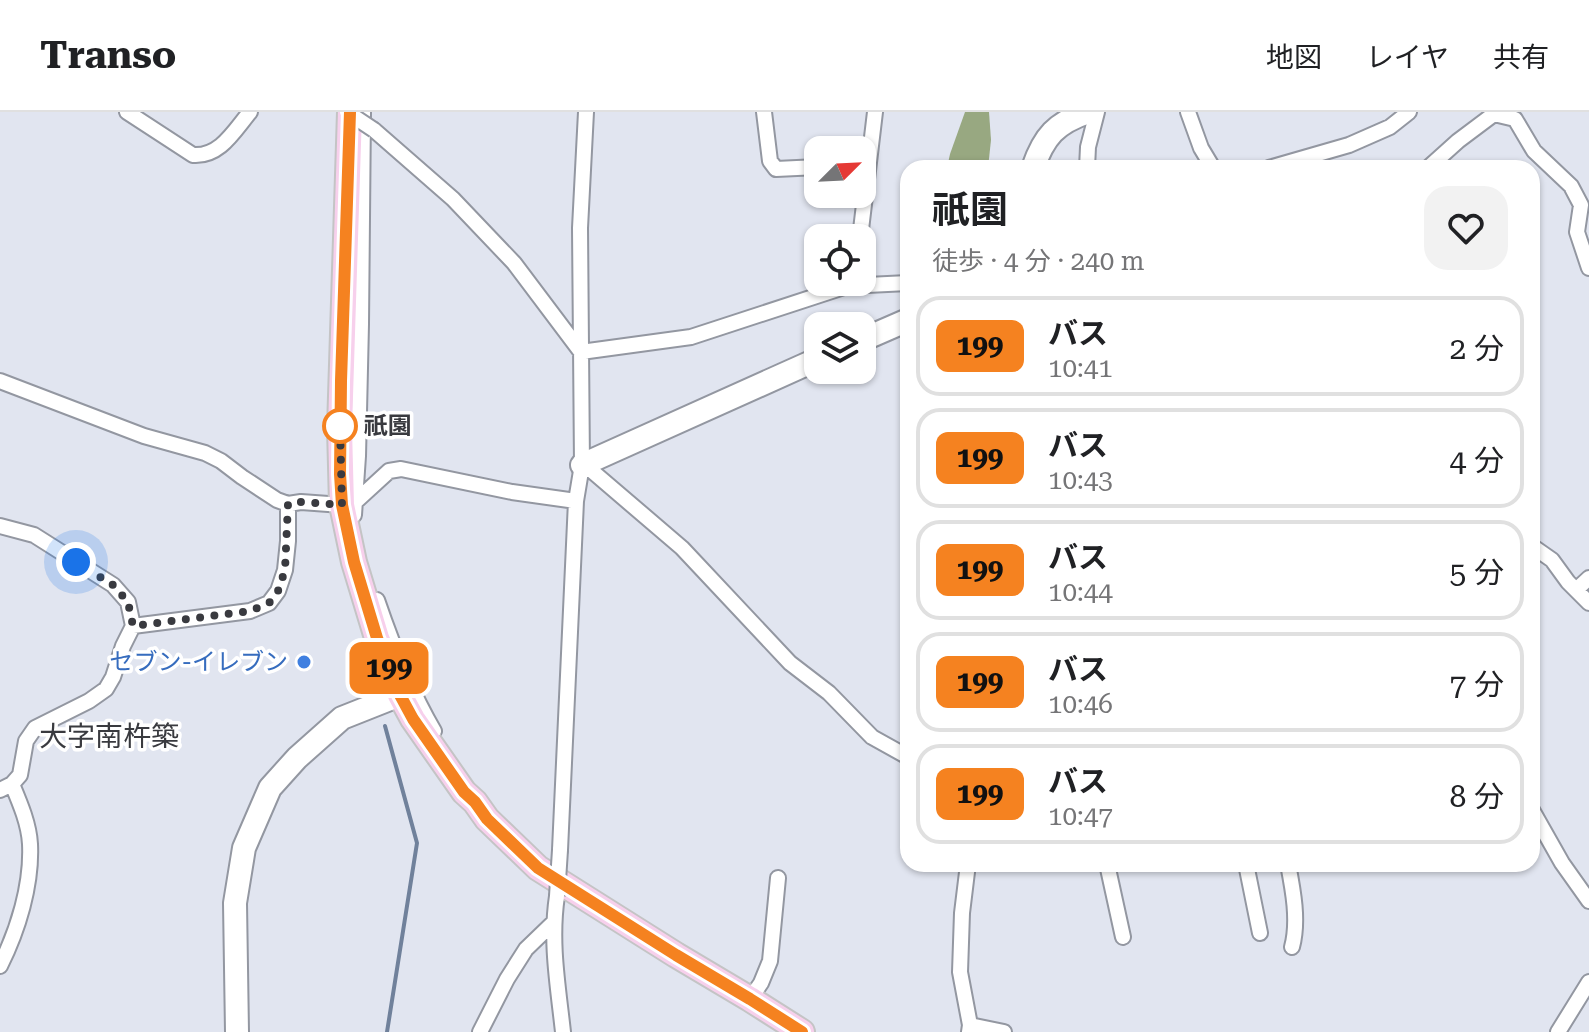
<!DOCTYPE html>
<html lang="ja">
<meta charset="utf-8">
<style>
:root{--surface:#fff;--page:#f2f2f2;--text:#202124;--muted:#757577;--line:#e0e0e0}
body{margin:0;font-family:"Roboto Serif","Noto Sans JP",serif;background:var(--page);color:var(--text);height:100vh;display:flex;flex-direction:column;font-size:30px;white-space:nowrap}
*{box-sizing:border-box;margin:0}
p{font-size:26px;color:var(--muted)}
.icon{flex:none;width:44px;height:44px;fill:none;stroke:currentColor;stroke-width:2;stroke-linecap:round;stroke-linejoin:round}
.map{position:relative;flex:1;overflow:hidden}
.details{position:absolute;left:900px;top:48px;width:640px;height:712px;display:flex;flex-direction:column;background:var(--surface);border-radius:24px;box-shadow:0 2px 6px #0004}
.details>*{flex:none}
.badge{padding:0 16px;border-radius:12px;font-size:28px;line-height:52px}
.needle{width:52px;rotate:66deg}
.controls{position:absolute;left:804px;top:24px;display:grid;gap:16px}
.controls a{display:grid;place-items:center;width:72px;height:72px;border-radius:16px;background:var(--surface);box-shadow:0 2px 6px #0004;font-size:40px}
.you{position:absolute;width:40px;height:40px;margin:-20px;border:6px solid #fff;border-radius:50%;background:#1a73e8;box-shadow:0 0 0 12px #1a73e833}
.map>.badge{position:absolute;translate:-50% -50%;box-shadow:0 0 0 4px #fff}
.round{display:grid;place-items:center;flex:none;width:84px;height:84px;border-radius:24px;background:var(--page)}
.summary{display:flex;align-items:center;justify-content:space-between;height:136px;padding:0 32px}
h1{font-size:38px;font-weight:700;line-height:60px}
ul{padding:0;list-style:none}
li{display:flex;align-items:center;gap:24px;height:100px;margin:0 16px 12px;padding:0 16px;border:4px solid var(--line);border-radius:24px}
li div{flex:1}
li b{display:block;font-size:30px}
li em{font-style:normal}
li .badge{min-width:88px;font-weight:700;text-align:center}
header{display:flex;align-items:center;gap:48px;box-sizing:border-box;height:112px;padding:0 40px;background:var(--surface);border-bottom:2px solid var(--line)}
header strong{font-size:38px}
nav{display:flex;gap:44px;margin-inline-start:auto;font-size:28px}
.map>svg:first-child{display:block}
</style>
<header>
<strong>Transo</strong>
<nav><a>地図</a><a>レイヤ</a><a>共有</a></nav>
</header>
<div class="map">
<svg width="1589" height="920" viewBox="0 0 1589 920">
<rect width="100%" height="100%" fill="#e1e5f0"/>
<path fill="#98a881" d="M 965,0 L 989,0 L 991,28 L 988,56 L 947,56 L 950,42 Z"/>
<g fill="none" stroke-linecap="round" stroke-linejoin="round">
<path stroke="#70819b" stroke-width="4" d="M 385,614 L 417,731 L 387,920"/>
<defs>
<path id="street" d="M 127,0 L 193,43 C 220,45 234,19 250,0
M 764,0 L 770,49 L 776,57 L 818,55
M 1188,0 L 1201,36 L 1213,56
M 374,18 L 453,87 L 514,151 L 581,240
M 1087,56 L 1088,35 L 1097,0
M 1269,56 L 1349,33 L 1390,15 L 1409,0
M 1428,56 L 1458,29 L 1494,2 L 1515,7 L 1534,39 L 1571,74 L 1581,93 L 1577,120 L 1589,156
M 860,126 L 875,0
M 581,240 L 691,225 L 847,174 L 908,171
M 0,269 L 144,324 L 205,341 L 221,349 L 242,365 L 277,388 L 288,392 L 301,390 L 342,393 L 353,392 L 389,359 L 401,357 L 512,380 L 576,389
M 585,353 L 682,436 L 790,551 L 829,581 L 872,625 L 908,645
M 354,403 L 358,344 L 361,212 L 363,0
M 0,414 L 34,423 L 113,473 L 128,490 L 133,514 L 123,534 L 113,565 L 106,577 L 89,589 L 35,616 L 26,629 L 20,663 L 12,672 L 0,678
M 1532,434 L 1552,448 L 1568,470 L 1589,491
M 1576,478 L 1589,466
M 377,488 C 391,529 412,582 434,619
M 133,514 L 250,499 L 269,491 L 278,479 L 285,458 L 288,429 L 288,392
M 1532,698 L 1562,751 L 1589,789
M 560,738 L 576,389 L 582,353 L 580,116 L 586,0
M 968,752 L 962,801 L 960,860 L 970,913 L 969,920
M 1107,752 L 1123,825
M 1246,752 L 1260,821
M 1288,752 C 1293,778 1299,809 1292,835
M 557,784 C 550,830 558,874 563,920
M 0,854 C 18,818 32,773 30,732 C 29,712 20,691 12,672
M 750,887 L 761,871 L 770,849 L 778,766
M 970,913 L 1004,920
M 480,920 L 507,867 L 526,837 L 553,811
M 1558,920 L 1589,870"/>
<path id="secondary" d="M 1033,56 C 1044,24 1056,11 1088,0
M 862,228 L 908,208
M 582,353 L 818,247
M 237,920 L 235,791 L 244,736 L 270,676 L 297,646 L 342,606 L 400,583"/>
<path id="primary" d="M 350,0 L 340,316 L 342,393 L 354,450 L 377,526 L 400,583 L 413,607 L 464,680 L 475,690 L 487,707 L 538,756 L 676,843 L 750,887 L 802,920"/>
</defs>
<use href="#street" stroke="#9397a1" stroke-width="18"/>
<use href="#secondary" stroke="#9397a1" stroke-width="26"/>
<use href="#primary" stroke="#c4c4c5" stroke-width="28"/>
<use href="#street" stroke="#fff" stroke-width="14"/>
<use href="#secondary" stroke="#fff" stroke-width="22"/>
<use href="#primary" stroke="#f7d0ec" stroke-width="24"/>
<defs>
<path id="street-bridge" d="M 347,0 L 374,18
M 557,784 L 560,738"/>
</defs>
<use href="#street-bridge" stroke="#9397a1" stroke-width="18" stroke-linecap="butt"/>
<use href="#street-bridge" stroke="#fff" stroke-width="14"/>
</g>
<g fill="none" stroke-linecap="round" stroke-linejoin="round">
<defs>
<path id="line" d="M 350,0 L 341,269 L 340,362 L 342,393 L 354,450 L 377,526 L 400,583 L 413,607 L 464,680 L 475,690 L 487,707 L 538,756 L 676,843 L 750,887 L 802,920"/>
</defs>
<use href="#line" stroke="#fff" stroke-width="18"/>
<use href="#line" stroke="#f58220" stroke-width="12"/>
<path stroke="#393a3f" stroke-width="8" stroke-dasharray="0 14.4" d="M 76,450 L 113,473 L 128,490 L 133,514 L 250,499 L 269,491 L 278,479 L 285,458 L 288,392 L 301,390 L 342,393 L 340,314"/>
</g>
<circle fill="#fff" stroke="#f58220" stroke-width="4" cx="340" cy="314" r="16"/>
<circle fill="#3f7fe0" stroke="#fff" stroke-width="3" cx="304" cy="550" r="8"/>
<g text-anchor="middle" stroke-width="7" stroke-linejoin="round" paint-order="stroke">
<g font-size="24" font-weight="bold" fill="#393a3f" stroke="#fff" text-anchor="start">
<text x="364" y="322">祇園</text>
</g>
<g font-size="24" fill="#366cbe" stroke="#fff" text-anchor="end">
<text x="288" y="558">セブン-イレブン</text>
</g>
<g font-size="28" fill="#393a3f" stroke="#fff">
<text x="109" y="634">大字南杵築</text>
</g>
</g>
</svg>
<div class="controls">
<a><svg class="needle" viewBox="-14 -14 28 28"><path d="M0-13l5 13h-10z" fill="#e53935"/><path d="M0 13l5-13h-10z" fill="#757577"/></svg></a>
<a><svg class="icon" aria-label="locate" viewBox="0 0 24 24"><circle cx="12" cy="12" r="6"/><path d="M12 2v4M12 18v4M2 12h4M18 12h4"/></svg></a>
<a><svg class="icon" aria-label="layers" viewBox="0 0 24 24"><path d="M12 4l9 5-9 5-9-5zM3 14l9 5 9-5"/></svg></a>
</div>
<div class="you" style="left:76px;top:450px"></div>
<b class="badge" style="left:389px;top:556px;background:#f58220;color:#111">199</b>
<section class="details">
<div class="summary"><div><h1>祇園</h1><p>徒歩 · 4 分 · 240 m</p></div><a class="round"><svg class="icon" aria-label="heart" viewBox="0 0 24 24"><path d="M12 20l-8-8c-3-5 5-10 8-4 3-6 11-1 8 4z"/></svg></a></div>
<ul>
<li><span class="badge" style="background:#f58220;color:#111">199</span><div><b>バス</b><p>10:41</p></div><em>2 分</em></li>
<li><span class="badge" style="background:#f58220;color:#111">199</span><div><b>バス</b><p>10:43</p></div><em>4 分</em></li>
<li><span class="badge" style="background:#f58220;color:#111">199</span><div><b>バス</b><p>10:44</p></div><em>5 分</em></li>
<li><span class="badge" style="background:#f58220;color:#111">199</span><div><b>バス</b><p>10:46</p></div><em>7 分</em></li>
<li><span class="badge" style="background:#f58220;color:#111">199</span><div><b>バス</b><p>10:47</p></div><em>8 分</em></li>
</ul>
</section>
</div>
